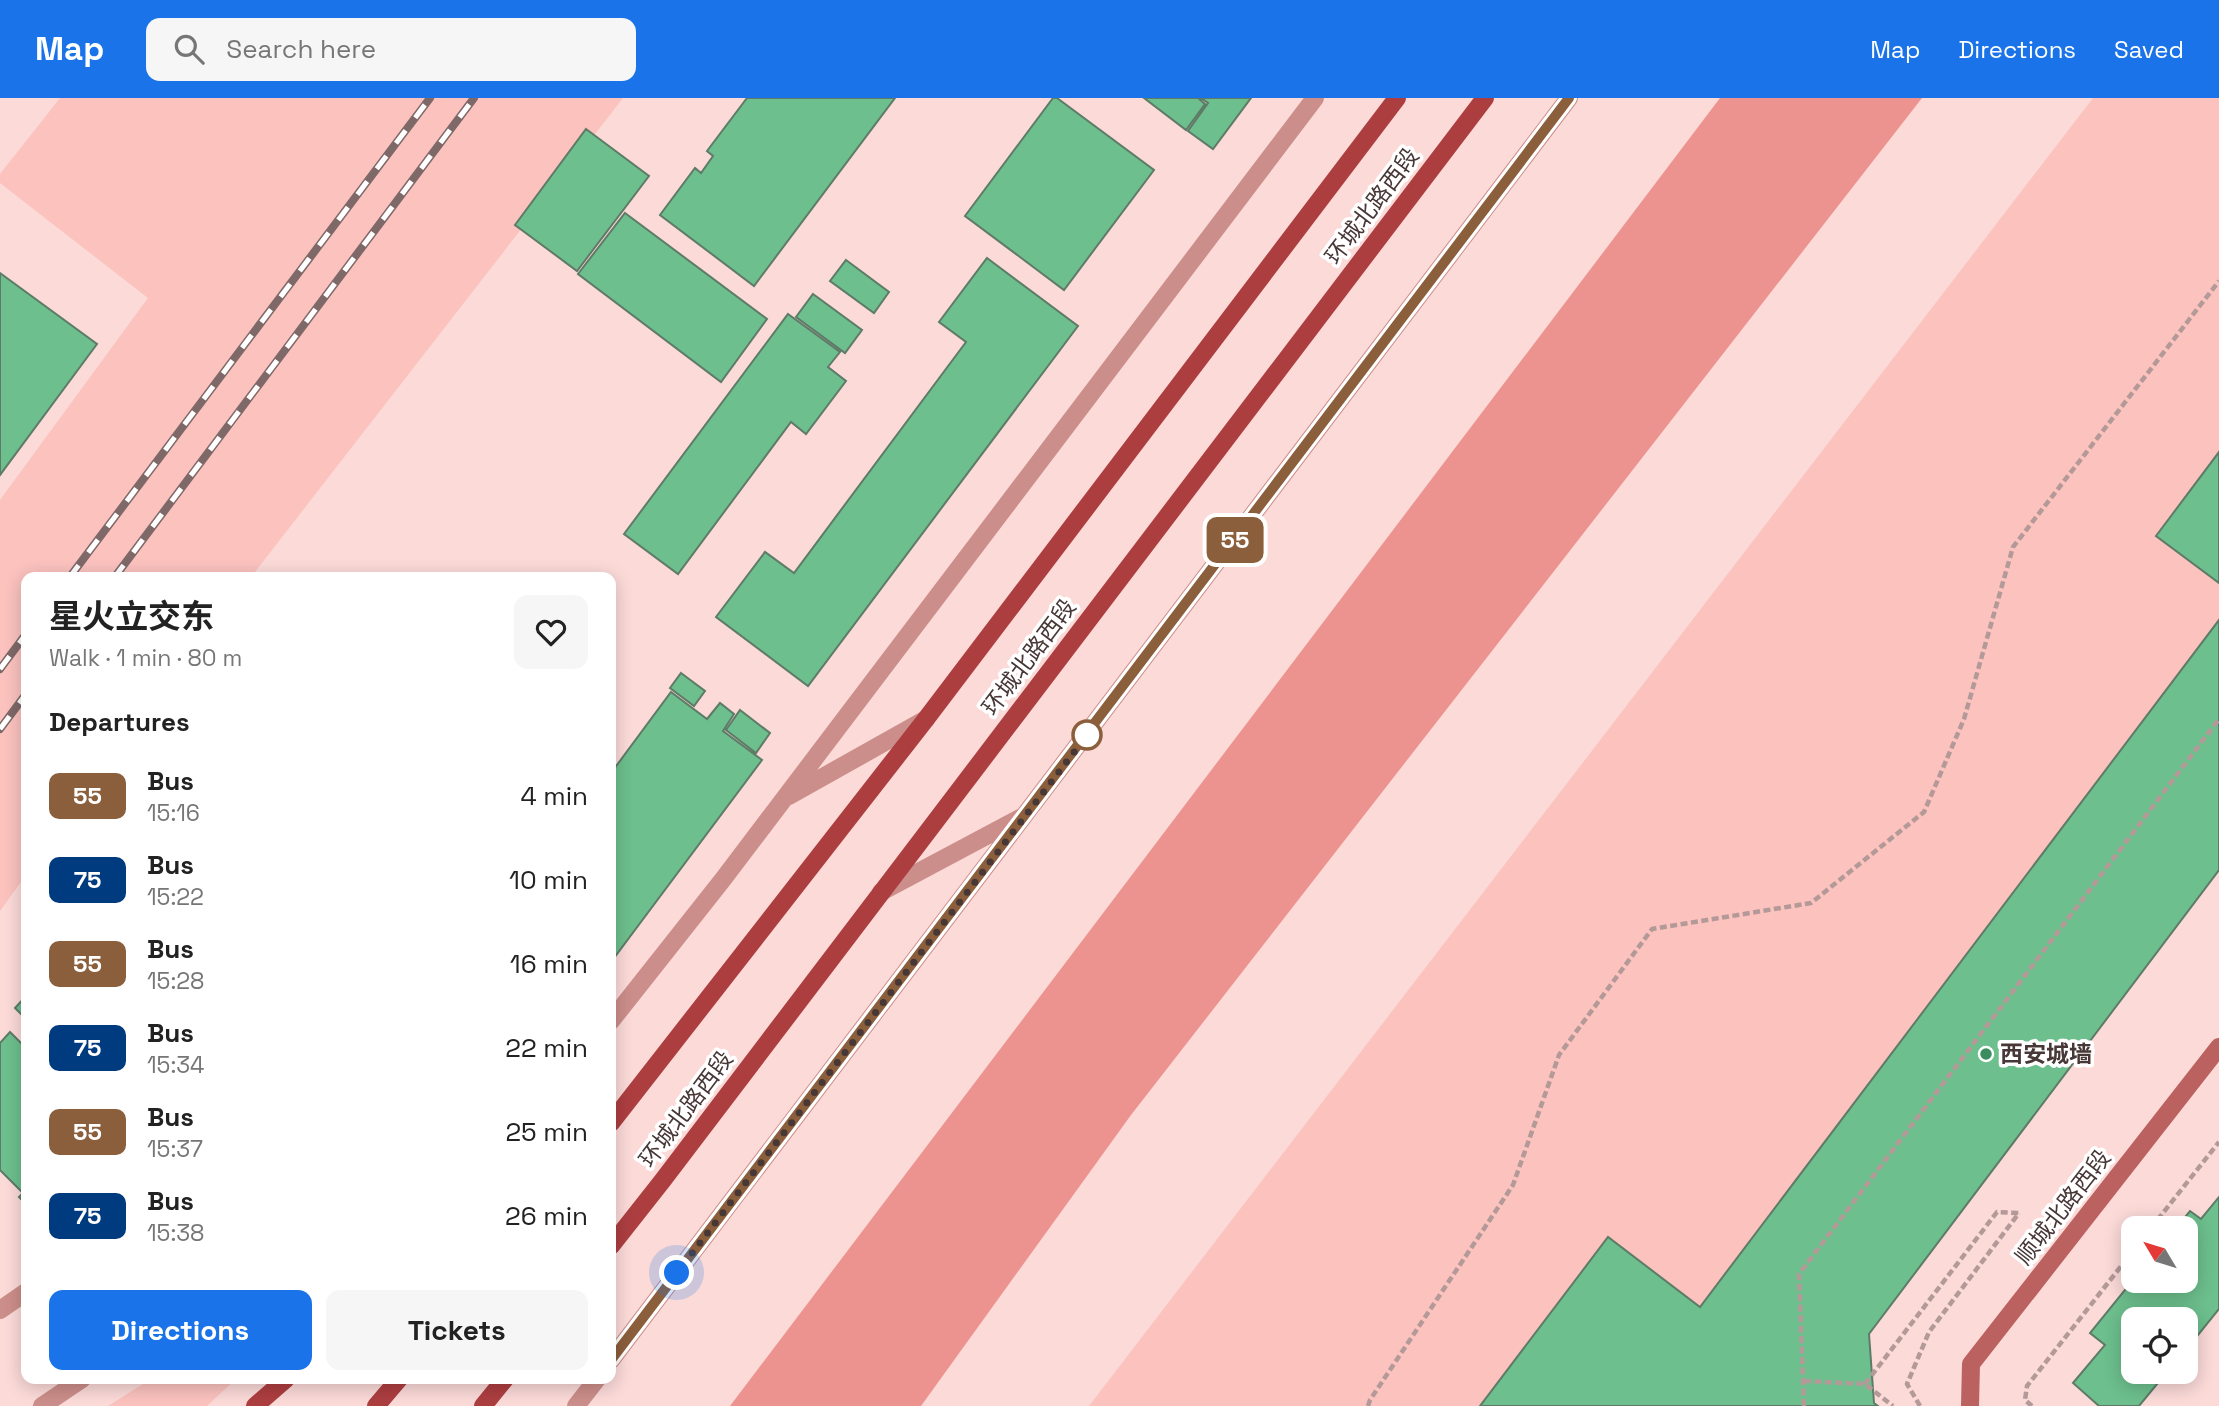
<!DOCTYPE html>
<meta charset="utf-8">
<style>
:root{--surface:#fff;--page:#f6f6f6;--text:#222;--muted:#767676;--accent:#1a73e8}
body{margin:0;font-family:"Space Grotesk","Noto Sans SC",sans-serif;background:var(--page);color:var(--text);height:100vh;display:flex;flex-direction:column;font-size:26px;white-space:nowrap}
*{box-sizing:border-box;margin:0}
p{font-size:23px;color:var(--muted)}
.icon{flex:none;width:38px;height:38px;fill:none;stroke:currentColor;stroke-width:2;stroke-linecap:round;stroke-linejoin:round}
.map{position:relative;flex:1;overflow:hidden}
.panel{position:absolute;left:21px;top:474px;width:595px;height:812px;display:flex;flex-direction:column;background:var(--surface);border-radius:14px;box-shadow:0 4px 18px #0003}
.panel>*{flex:none}
.badge{padding:0 14px;border-radius:10px;font-size:24px;line-height:46px}
.needle{width:46px;rotate:308deg}
.buttons{position:absolute;left:2121px;top:1118px;display:grid;gap:14px}
.buttons a{display:grid;place-items:center;width:77px;height:77px;border-radius:14px;background:var(--surface);box-shadow:0 4px 18px #0003;font-size:35px}
.you{position:absolute;width:35px;height:35px;margin:-18px;border:5px solid #fff;border-radius:50%;background:#1a73e8;box-shadow:0 0 0 10px #1a73e833}
.map>.badge{position:absolute;translate:-50% -50%;box-shadow:0 0 0 4px #fff}
h2{padding:0 28px;font-size:26px;line-height:63px}
.round{display:grid;place-items:center;flex:none;width:74px;height:74px;border-radius:14px;background:var(--page)}
.head{display:flex;align-items:center;justify-content:space-between;height:119px;padding:0 28px}
h1{font-size:33px;font-weight:700;line-height:52px}
.primary-button{display:flex;gap:14px;margin-top:auto;padding:14px 28px}
.primary-button a{flex:1;height:80px;border-radius:14px;background:var(--accent);color:#fff;font-size:28px;font-weight:700;line-height:80px;text-align:center}
.primary-button a+a{background:var(--page);color:var(--text)}
ul{padding:0;list-style:none}
li{display:flex;align-items:center;gap:21px;height:84px;padding:0 28px}
li div{flex:1}
li b{display:block;font-size:26px}
li em{font-style:normal}
li .badge{min-width:77px;font-weight:700;text-align:center}
header{display:flex;align-items:center;gap:42px;box-sizing:border-box;height:98px;padding:0 35px;background:var(--accent);color:#fff}
header strong{font-size:33px}
nav{display:flex;gap:38px;margin-inline-start:auto;font-size:24px}
.search{width:490px;height:63px;background:var(--page);display:flex;align-items:center;gap:18px;box-sizing:border-box;padding:0 24px;border-radius:14px;color:var(--muted);font-size:26px}
.map>svg:first-child{display:block}
</style>
<header>
<strong>Map</strong>
<div class="search"><svg class="icon" aria-label="search" viewBox="0 0 24 24"><circle cx="10" cy="10" r="6"/><path d="M15 15l6 6"/></svg>Search here</div>
<nav><a>Map</a><a>Directions</a><a>Saved</a></nav>
</header>
<div class="map">
<svg width="2219" height="1308" viewBox="0 0 2219 1308">
<rect width="100%" height="100%" fill="#fbdad8"/>
<path fill="#fbc2be" d="M 60,0 L 623,0 L 251,479 L 26,480 L 26,777 L 0,813 L 0,402 L 148,200 L 0,85 L 0,76 Z
M 2093,0 L 2219,0 L 2219,354 L 2156,438 L 2219,485 L 2219,522 L 1700,1209 L 1480,1308 L 1089,1308 Z
M 151,1281 L 236,1281 L 207,1308 L 108,1308 Z"/>
<path fill="#ed938f" d="M 1720,0 L 1922,0 L 1131,1017 L 921,1308 L 730,1308 Z"/>
<path fill="#6dbf8d" stroke="#5e7b68" stroke-width="2" d="M 747,0 L 895,0 L 754,188 L 660,117 L 695,70 L 701,75 L 713,58 L 707,53 Z
M 1053,0 L 1057,0 L 1154,72 L 1064,192 L 965,118 Z
M 1144,0 L 1198,0 L 1205,6 L 1186,32 Z
M 1201,0 L 1251,0 L 1213,51 L 1188,33 L 1208,5 Z
M 586,31 L 649,78 L 577,173 L 515,127 Z
M 625,115 L 767,221 L 721,284 L 578,176 Z
M 987,160 L 1078,228 L 808,588 L 716,519 L 765,454 L 794,475 L 966,244 L 939,224 Z
M 846,162 L 889,194 L 874,215 L 830,183 Z
M 0,175 L 97,246 L 0,377 Z
M 813,196 L 862,232 L 845,255 L 796,219 Z
M 788,216 L 840,254 L 828,269 L 846,283 L 806,336 L 791,324 L 678,476 L 624,436 Z
M 2219,354 L 2219,485 L 2156,438 Z
M 2219,522 L 2219,772 L 1869,1236 L 1874,1305 L 1878,1308 L 1480,1308 L 1608,1139 L 1700,1209 Z
M 681,575 L 705,593 L 694,608 L 670,590 Z
M 671,594 L 707,621 L 720,605 L 734,616 L 723,633 L 762,662 L 611,864 L 611,675 Z
M 740,612 L 770,635 L 756,655 L 726,632 Z
M 26,898 L 26,921 L 15,910 Z
M 10,934 L 26,950 L 26,1106 L 19,1099 L 23,1095 L 0,1072 L 0,945 Z
M 2219,1099 L 2219,1211 L 2186,1252 L 2186,1222 L 2133,1222 L 2133,1274 L 2167,1274 L 2139,1308 L 2099,1308 L 2073,1285 L 2105,1247 L 2090,1235 L 2133,1182 L 2186,1183 L 2186,1130 L 2176,1130 L 2190,1113 L 2201,1121 Z"/>
<g fill="none" stroke-linecap="round" stroke-linejoin="round">
<path stroke="#b39997" stroke-width="4.5" stroke-dasharray="7 3.5" stroke-linecap="butt" d="M 2151,1130 L 2219,1044
M 1804,1283 L 1865,1286 L 1893,1308
M 1865,1286 L 1997,1114 L 2019,1115
M 1368,1308 L 1370,1302 L 1513,1087 L 1559,957 L 1652,831 L 1811,805 L 1924,714 L 1964,621 L 2013,449 L 2219,183
M 1804,1308 L 1799,1176 L 2219,621
M 1920,1308 L 1907,1286 L 1929,1234 L 2019,1115
M 2032,1308 L 2025,1302 L 2027,1288 L 2133,1153"/>
<path stroke="#cc8e8a" stroke-width="18" d="M 0,1212 L 26,1194"/>
<path stroke="#cc8e8a" stroke-width="18" d="M 789,698 L 926,621
M 881,794 L 1020,720
M 611,923 L 724,780 L 1315,0
M 611,1262 L 1569,0
M 42,1308 L 82,1281
M 576,1308 L 597,1281"/>
<path stroke="#bb615f" stroke-width="18" d="M 1970,1308 L 1971,1266 L 2219,949"/>
<path stroke="#ad3e40" stroke-width="18" d="M 611,1025 L 926,621 L 1397,0
M 611,1148 L 663,1082 L 1485,0
M 255,1308 L 286,1281
M 376,1308 L 399,1281
M 483,1308 L 505,1281"/>
<defs>
<path id="rail" d="M 69,480 L 430,0
M 114,480 L 474,0
M 0,571 L 26,536
M 0,631 L 26,596"/>
</defs>
<use href="#rail" stroke="#7e6968" stroke-width="8"/>
<use href="#rail" stroke="#fff" stroke-width="5" stroke-dasharray="16" stroke-linecap="butt"/>
</g>
<g fill="none" stroke-linecap="round" stroke-linejoin="round">
<defs>
<path id="line" d="M 611,1262 L 1569,0"/>
</defs>
<use href="#line" stroke="#fff" stroke-width="16"/>
<use href="#line" stroke="#8b5e3c" stroke-width="10"/>
<path stroke="#473736" stroke-width="7" stroke-dasharray="0 12.6" d="M 677,1175 L 1087,637"/>
</g>
<circle fill="#fff" stroke="#8b5e3c" stroke-width="3.5" cx="1087" cy="637" r="14"/>
<circle fill="#3b8c5e" stroke="#fff" stroke-width="2.5" cx="1986" cy="956" r="7"/>
<g text-anchor="middle" stroke-width="7" stroke-linejoin="round" paint-order="stroke">
<g font-size="23" fill="#473736" stroke="#fff">
<text transform="translate(1372 108) rotate(-53)" y="8">环城北路西段</text>
<text transform="translate(1029 559) rotate(-53)" y="8">环城北路西段</text>
<text transform="translate(686 1011) rotate(-53)" y="8">环城北路西段</text>
<text transform="translate(2063 1109) rotate(-52)" y="8">顺城北路西段</text>
</g>
<g font-size="23" font-weight="bold" fill="#473736" stroke="#fff" text-anchor="start">
<text x="2000" y="964">西安城墙</text>
</g>
</g>
</svg>
<div class="buttons">
<a><svg class="needle" viewBox="-14 -14 28 28"><path d="M0-13l5 13h-10z" fill="#e53935"/><path d="M0 13l5-13h-10z" fill="#767676"/></svg></a>
<a><svg class="icon" aria-label="locate" viewBox="0 0 24 24"><circle cx="12" cy="12" r="6"/><path d="M12 2v4M12 18v4M2 12h4M18 12h4"/></svg></a>
</div>
<div class="you" style="left:677px;top:1175px"></div>
<b class="badge" style="left:1235px;top:442px;background:#8b5e3c;color:#fff">55</b>
<section class="panel">
<div class="head"><div><h1>星火立交东</h1><p>Walk · 1 min · 80 m</p></div><a class="round"><svg class="icon" aria-label="heart" viewBox="0 0 24 24"><path d="M12 20l-8-8c-3-5 5-10 8-4 3-6 11-1 8 4z"/></svg></a></div>
<h2>Departures</h2>
<ul>
<li><span class="badge" style="background:#8b5e3c;color:#fff">55</span><div><b>Bus</b><p>15:16</p></div><em>4 min</em></li>
<li><span class="badge" style="background:#003b80;color:#fff">75</span><div><b>Bus</b><p>15:22</p></div><em>10 min</em></li>
<li><span class="badge" style="background:#8b5e3c;color:#fff">55</span><div><b>Bus</b><p>15:28</p></div><em>16 min</em></li>
<li><span class="badge" style="background:#003b80;color:#fff">75</span><div><b>Bus</b><p>15:34</p></div><em>22 min</em></li>
<li><span class="badge" style="background:#8b5e3c;color:#fff">55</span><div><b>Bus</b><p>15:37</p></div><em>25 min</em></li>
<li><span class="badge" style="background:#003b80;color:#fff">75</span><div><b>Bus</b><p>15:38</p></div><em>26 min</em></li>
</ul>
<div class="primary-button"><a>Directions</a><a>Tickets</a></div>
</section>
</div>
